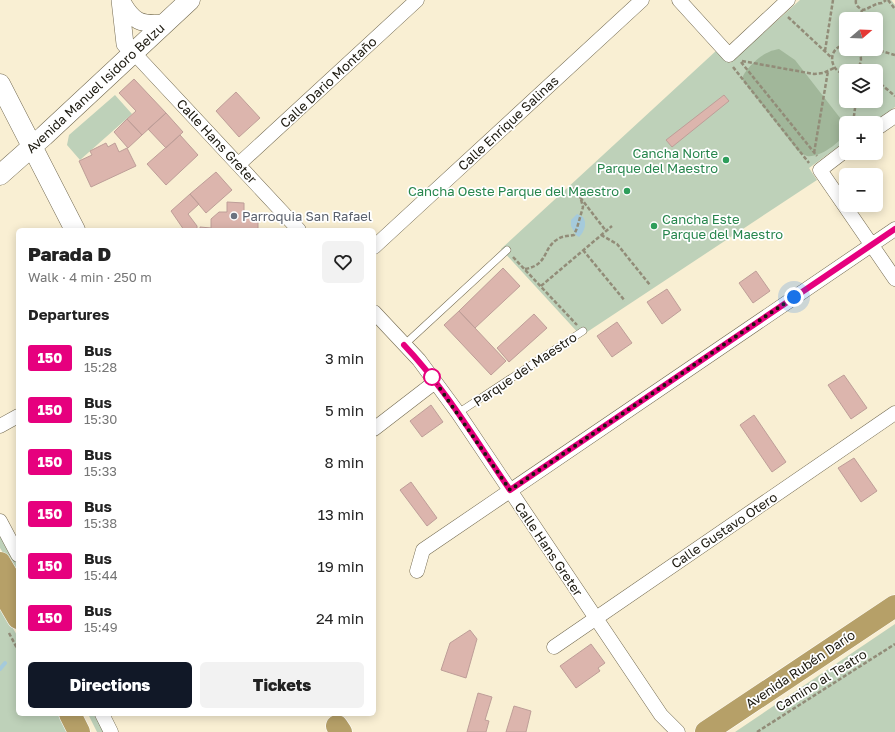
<!DOCTYPE html>
<meta charset="utf-8">
<style>
:root{--surface:#fff;--page:#f2f2f2;--text:#222;--muted:#767676;--accent:#111827}
body{margin:0;font-family:"Golos Text",sans-serif;background:var(--page);color:var(--text);height:100vh;display:flex;flex-direction:column;font-size:15px;white-space:nowrap}
*{box-sizing:border-box;margin:0}
p{font-size:13px;color:var(--muted)}
.icon{flex:none;width:22px;height:22px;fill:none;stroke:currentColor;stroke-width:2;stroke-linecap:round;stroke-linejoin:round}
.map{position:relative;flex:1;overflow:hidden}
.side{position:absolute;left:16px;top:228px;width:360px;height:488px;display:flex;flex-direction:column;background:var(--surface);border-radius:6px;box-shadow:0 2px 10px #0003}
.side>*{flex:none}
.badge{padding:0 8px;border-radius:3px;font-size:14px;line-height:26px}
.needle{width:26px;rotate:71deg}
.buttons{position:absolute;left:839px;top:12px;display:grid;gap:8px}
.buttons a{display:grid;place-items:center;width:44px;height:44px;border-radius:6px;background:var(--surface);box-shadow:0 2px 10px #0003;font-size:20px}
.you{position:absolute;width:20px;height:20px;margin:-10px;border:3px solid #fff;border-radius:50%;background:#1a73e8;box-shadow:0 0 0 6px #1a73e833}
.map>.badge{position:absolute;translate:-50% -50%;box-shadow:0 0 0 2px #fff}
h2{padding:0 12px;font-size:15px;line-height:36px}
.round{display:grid;place-items:center;flex:none;width:42px;height:42px;border-radius:6px;background:var(--page)}
.headline{display:flex;align-items:center;justify-content:space-between;height:68px;padding:0 12px}
h1{font-size:19px;font-weight:800;line-height:30px}
.cta{display:flex;gap:8px;margin-top:auto;padding:8px 12px}
.cta a{flex:1;height:46px;border-radius:6px;background:var(--accent);color:#fff;font-size:16px;font-weight:800;line-height:46px;text-align:center}
.cta a+a{background:var(--page);color:var(--text)}
ul{padding:0;list-style:none}
li{display:flex;align-items:center;gap:12px;height:52px;padding:0 12px}
li div{flex:1}
li b{display:block;font-size:15px}
li em{font-style:normal}
li .badge{min-width:44px;font-weight:700;text-align:center}
.map>svg:first-child{display:block}
</style>
<div class="map">
<svg width="895" height="732" viewBox="0 0 895 732">
<rect width="100%" height="100%" fill="#f9efd3"/>
<path fill="#bed1b9" fill-rule="evenodd" d="M 800,0 L 891,0 L 895,5 L 895,107 L 872,123 L 846,123 L 846,141 L 809,168 L 817,180 L 581,336 L 501,249 L 717,50 L 730,63 ZM 846,19 L 876,19 L 876,49 L 846,49 ZM 846,71 L 876,71 L 876,101 L 846,101 Z
M 115,95 L 132,114 L 80,160 L 67,145 L 69,135 Z
M 0,532 L 18,566 L 18,577 L 0,548 Z
M 0,606 L 18,637 L 18,714 L 59,714 L 68,732 L 0,732 Z
M 895,624 L 895,732 L 735,732 Z
M 88,714 L 95,714 L 104,732 L 97,732 Z"/>
<path fill="#a1b79a" d="M 779,49 L 795,60 L 844,123 L 845,134 C 838,144 819,158 807,156 C 804,155 801,153 798,151 L 742,79 C 744,70 760,55 769,52 C 772,50 776,50 779,49 Z"/>
<path fill="#a5cadb" d="M 577,214 L 583,217 C 587,223 585,231 579,237 L 576,235 L 571,226 L 571,220 Z"/>
<g fill="none" stroke-linecap="round" stroke-linejoin="round">
<path stroke="#a5cadb" stroke-width="4" d="M 0,669 L 5,663"/>
</g>
<path fill="#dcb5ad" stroke="#be9e98" d="M 134,79 L 166,113 L 142,135 L 127,119 L 136,111 L 119,93 Z
M 236,92 L 260,118 L 239,137 L 216,111 Z
M 724,95 L 729,101 L 672,147 L 666,140 Z
M 166,113 L 183,132 L 166,148 L 148,129 Z
M 127,119 L 142,135 L 128,148 L 114,132 Z
M 180,135 L 198,155 L 166,185 L 147,164 Z
M 106,143 L 108,147 L 115,143 L 119,152 L 127,148 L 136,166 L 91,187 L 79,161 L 92,155 L 90,151 Z
M 216,172 L 232,190 L 206,213 L 190,194 Z
M 190,194 L 199,204 L 188,214 L 197,226 L 197,230 L 184,230 L 171,211 Z
M 227,202 L 244,203 L 244,213 L 251,214 L 258,221 L 258,229 L 266,230 L 200,230 L 200,227 L 211,228 L 211,219 L 219,212 L 227,212 Z
M 503,268 L 520,286 L 475,328 L 459,311 Z
M 756,271 L 770,291 L 753,303 L 739,283 Z
M 667,289 L 681,310 L 662,324 L 647,302 Z
M 459,311 L 506,361 L 491,375 L 444,325 Z
M 534,314 L 547,328 L 509,362 L 497,348 Z
M 617,322 L 632,343 L 612,357 L 597,336 Z
M 844,375 L 867,408 L 851,419 L 828,385 Z
M 431,405 L 443,422 L 422,437 L 410,421 Z
M 754,415 L 786,462 L 772,472 L 740,425 Z
M 854,458 L 877,491 L 861,502 L 838,468 Z
M 411,482 L 437,518 L 427,526 L 400,490 Z
M 470,630 L 477,639 L 466,678 L 441,670 L 450,643 Z
M 591,644 L 605,663 L 598,668 L 600,671 L 576,688 L 560,666 Z
M 478,693 L 492,697 L 485,720 L 489,721 L 486,732 L 467,732 Z
M 514,706 L 531,711 L 526,732 L 506,732 Z"/>
<g fill="none" stroke-linecap="round" stroke-linejoin="round">
<defs>
<path id="service" d="M 404,345 L 507,250
M 458,413 L 583,331"/>
<path id="minor" d="M 679,0 L 729,55 L 788,0
M 134,53 L 299,230
M 876,129 L 895,116
M 846,150 L 820,170 L 895,279
M 239,164 L 417,0
M 374,247 L 642,0
M 374,312 L 419,360 L 458,413 L 661,715 L 678,732
M 0,426 L 18,416
M 374,429 L 435,382
M 0,521 L 18,555
M 417,571 L 423,550 L 895,229
M 554,647 L 895,413
M 102,714 L 111,732"/>
<path id="tertiary" d="M 120,0 L 125,44 L 134,53
M 121,0 C 133,22 140,25 165,23"/>
<path id="secondary" d="M 0,84 L 75,230
M 0,175 L 44,136 L 190,0"/>
<path id="trunk" d="M 0,563 L 18,594
M 0,587 L 18,618
M 70,714 L 79,732
M 337,726 L 341,732
M 706,732 L 895,606"/>
</defs>
<use href="#service" stroke="#726950" stroke-width="8"/>
<use href="#minor" stroke="#726950" stroke-width="15"/>
<use href="#tertiary" stroke="#726950" stroke-width="18"/>
<use href="#secondary" stroke="#726950" stroke-width="21"/>
<use href="#trunk" stroke="#fff" stroke-width="23"/>
<path stroke="#928c78" stroke-width="2.5" stroke-dasharray="4 2" stroke-linecap="butt" d="M 856,0 C 855,5 858,7 862,10 C 870,9 874,3 882,3 L 886,0
M 888,0 L 895,9
M 788,17 L 832,58
M 860,19 L 862,10
M 846,45 C 827,46 828,72 846,74
M 874,49 L 895,55
M 825,51 L 833,0
M 742,61 L 814,74 L 823,73 L 834,68
M 741,62 L 817,156
M 859,66 L 866,71
M 733,67 L 809,163
M 855,71 C 862,64 863,57 857,49
M 876,80 L 895,96
M 853,123 L 856,101
M 814,153 L 828,71
M 573,188 L 606,231
M 601,235 L 617,244 L 650,285
M 583,250 L 625,301
M 513,257 L 577,325
M 525,269 C 549,265 542,248 558,239 C 562,236 568,236 574,235 L 577,228 L 583,207 L 580,196
M 541,286 L 612,226
M 9,633 L 18,650
M 757,732 L 895,644"/>
<use href="#service" stroke="#fff" stroke-width="7"/>
<use href="#minor" stroke="#fff" stroke-width="14"/>
<use href="#tertiary" stroke="#fff" stroke-width="17"/>
<use href="#secondary" stroke="#fff" stroke-width="20"/>
<use href="#trunk" stroke="#b6a068" stroke-width="22"/>
</g>
<g fill="none" stroke-linecap="round" stroke-linejoin="round">
<defs>
<path id="line" d="M 404,345 C 445,388 476,441 510,490 L 895,229"/>
</defs>
<use href="#line" stroke="#fff" stroke-width="9"/>
<use href="#line" stroke="#e6007e" stroke-width="6"/>
<path stroke="#1b180e" stroke-width="4" stroke-dasharray="0 7.2" d="M 432,377 L 510,490 L 794,297"/>
</g>
<g fill="#2e9e5b" stroke="#fff" stroke-width="1.5">
<circle cx="726" cy="160" r="4"/>
<circle cx="627" cy="191" r="4"/>
<circle cx="654" cy="226" r="4"/>
</g>
<circle fill="#6b7280" stroke="#fff" stroke-width="1.5" cx="234" cy="216" r="4"/>
<circle fill="#fff" stroke="#e6007e" stroke-width="2" cx="432" cy="377" r="8"/>
<g text-anchor="middle" stroke-width="3.5" stroke-linejoin="round" paint-order="stroke">
<g font-size="13" fill="#1b180e" stroke="#fff">
<text transform="translate(328 82) rotate(-43)" y="5">Calle Dario Montaño</text>
<text transform="translate(95 88) rotate(-43)" y="5">Avenida Manuel Isidoro Belzu</text>
<text transform="translate(508 123) rotate(-43)" y="5">Calle Enrique Salinas</text>
<text transform="translate(217 141) rotate(47)" y="5">Calle Hans Greter</text>
<text transform="translate(525 369) rotate(-34)" y="5">Parque del Maestro</text>
<text transform="translate(724 530) rotate(-34)" y="5">Calle Gustavo Otero</text>
<text transform="translate(549 549) rotate(56)" y="5">Calle Hans Greter</text>
<text transform="translate(800 669) rotate(-34)" y="5">Avenida Rubén Darío</text>
<text transform="translate(821 680) rotate(-32)" y="5">Camino al Teatro</text>
</g>
<g font-size="13" fill="#27864d" stroke="#fff" text-anchor="end">
<text x="718" y="158">Cancha Norte<tspan x="718" dy="15">Parque del Maestro</tspan></text>
<text x="619" y="196">Cancha Oeste Parque del Maestro</text>
<text x="662" y="224" text-anchor="start">Cancha Este<tspan x="662" dy="15">Parque del Maestro</tspan></text>
</g>
<g font-size="13" fill="#5b616d" stroke="#fff" text-anchor="start">
<text x="242" y="221">Parroquia San Rafael</text>
</g>
</g>
</svg>
<div class="buttons">
<a><svg class="needle" viewBox="-14 -14 28 28"><path d="M0-13l5 13h-10z" fill="#e53935"/><path d="M0 13l5-13h-10z" fill="#767676"/></svg></a>
<a><svg class="icon" aria-label="layers" viewBox="0 0 24 24"><path d="M12 4l9 5-9 5-9-5zM3 14l9 5 9-5"/></svg></a>
<a>+</a>
<a>−</a>
</div>
<div class="you" style="left:794px;top:297px"></div>
<section class="side">
<div class="headline"><div><h1>Parada D</h1><p>Walk · 4 min · 250 m</p></div><a class="round"><svg class="icon" aria-label="heart" viewBox="0 0 24 24"><path d="M12 20l-8-8c-3-5 5-10 8-4 3-6 11-1 8 4z"/></svg></a></div>
<h2>Departures</h2>
<ul>
<li><span class="badge" style="background:#e6007e;color:#fff">150</span><div><b>Bus</b><p>15:28</p></div><em>3 min</em></li>
<li><span class="badge" style="background:#e6007e;color:#fff">150</span><div><b>Bus</b><p>15:30</p></div><em>5 min</em></li>
<li><span class="badge" style="background:#e6007e;color:#fff">150</span><div><b>Bus</b><p>15:33</p></div><em>8 min</em></li>
<li><span class="badge" style="background:#e6007e;color:#fff">150</span><div><b>Bus</b><p>15:38</p></div><em>13 min</em></li>
<li><span class="badge" style="background:#e6007e;color:#fff">150</span><div><b>Bus</b><p>15:44</p></div><em>19 min</em></li>
<li><span class="badge" style="background:#e6007e;color:#fff">150</span><div><b>Bus</b><p>15:49</p></div><em>24 min</em></li>
</ul>
<div class="cta"><a>Directions</a><a>Tickets</a></div>
</section>
</div>
